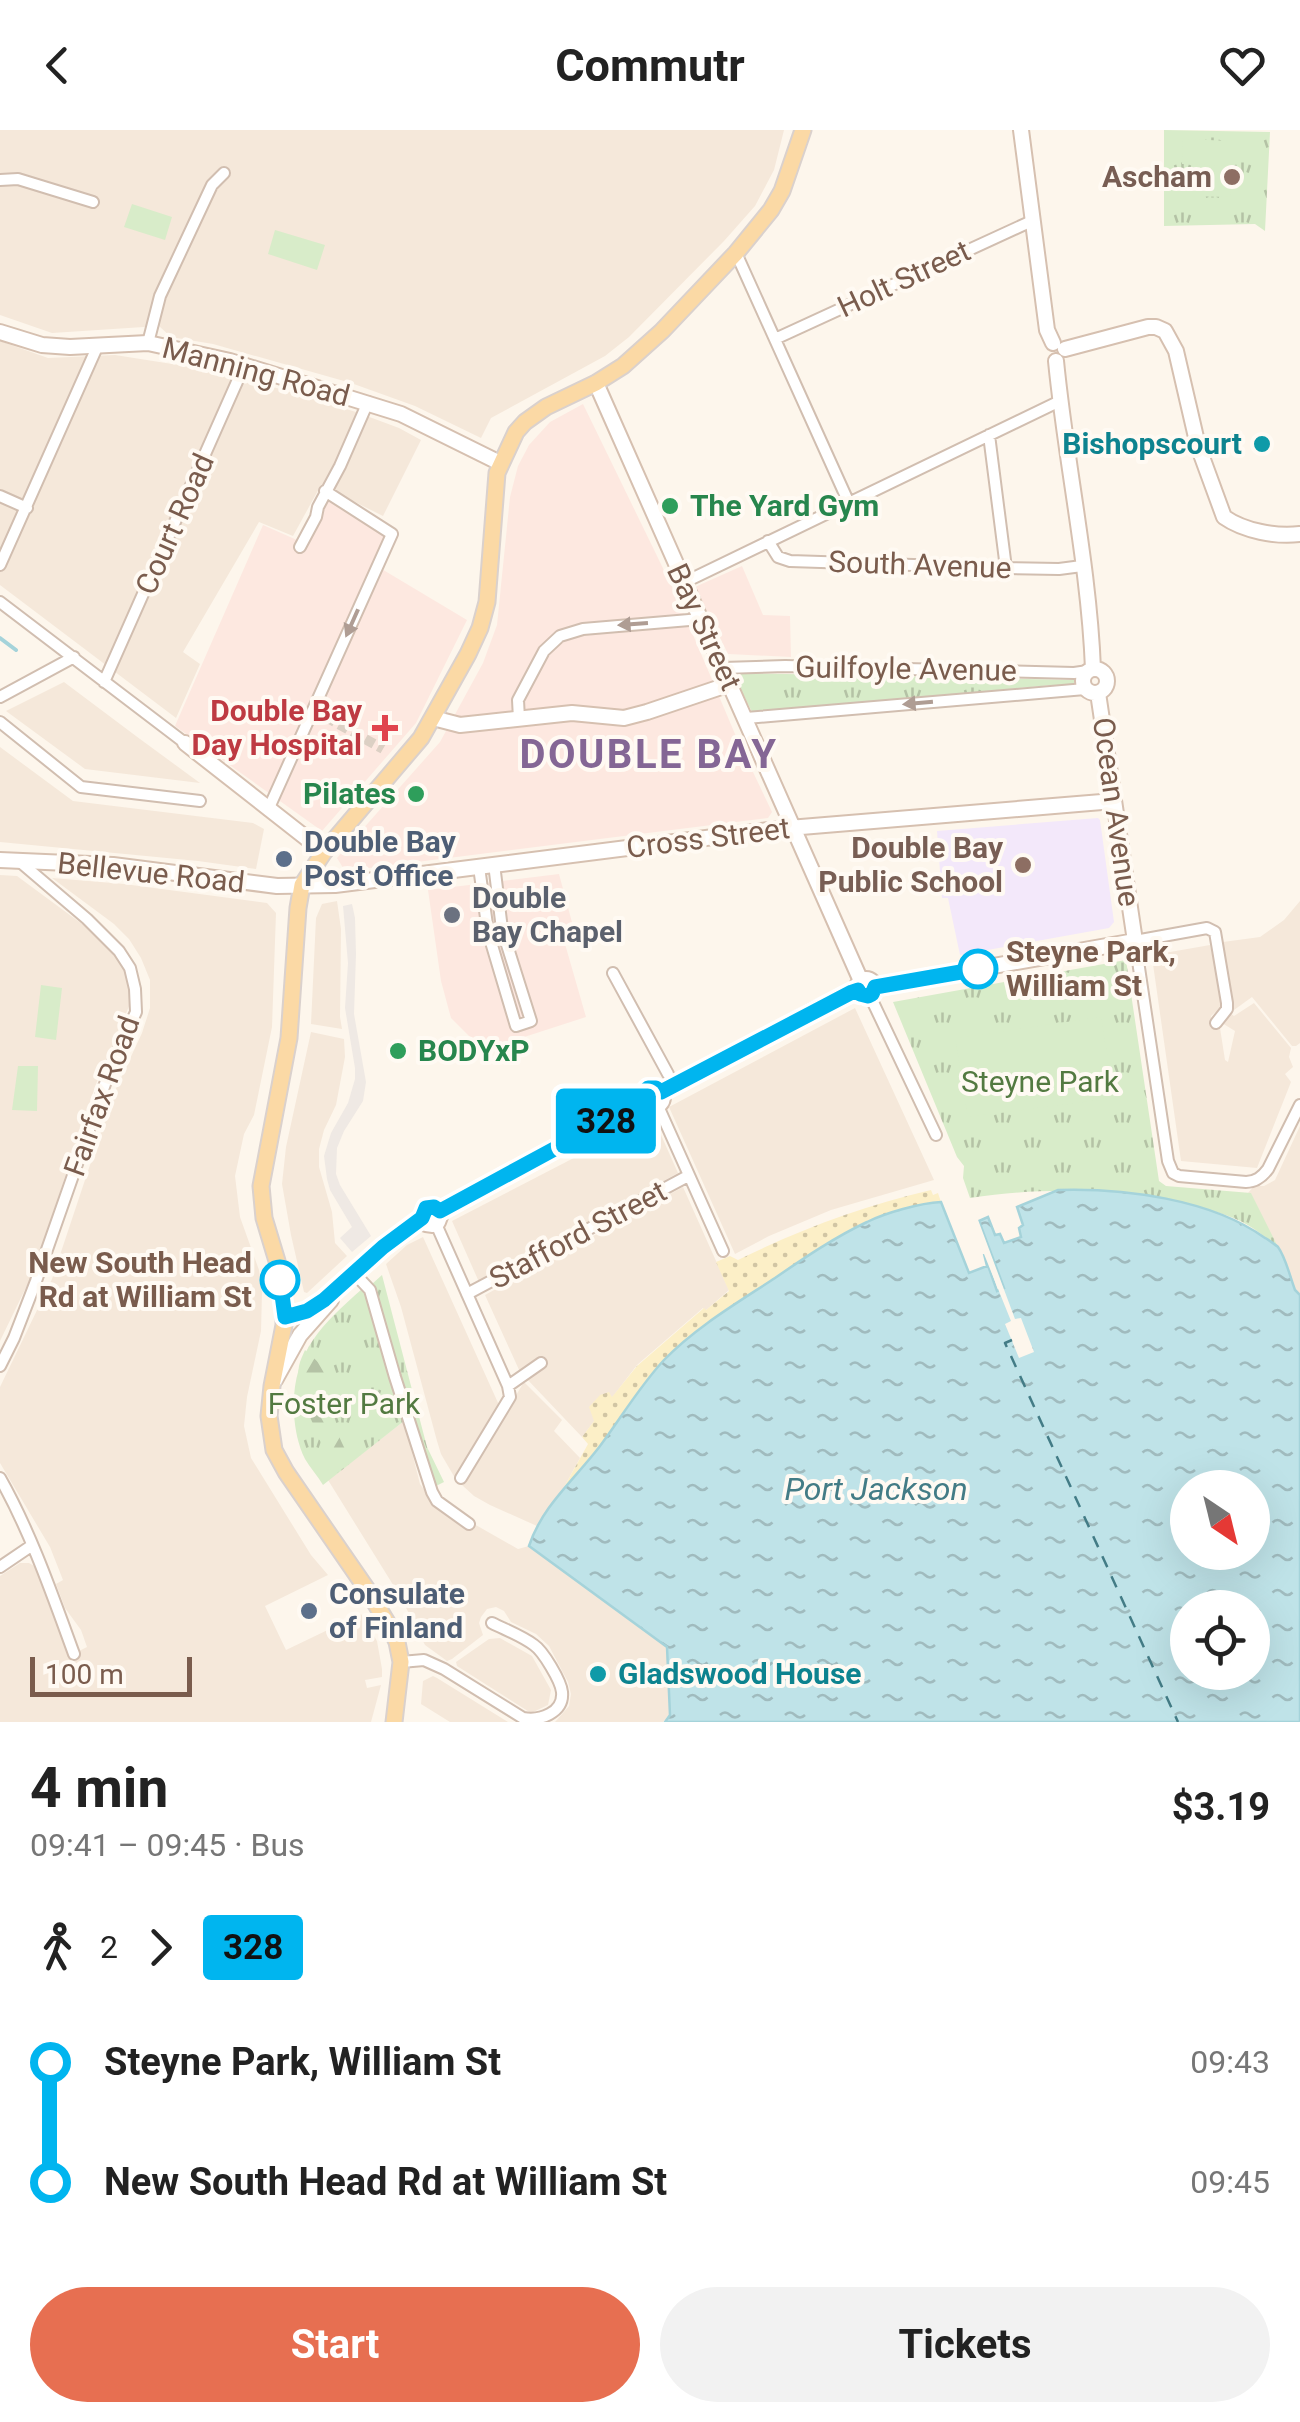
<!DOCTYPE html>
<meta charset="utf-8">
<style>
:root{--surface:#fff;--page:#f2f2f2;--text:#222;--muted:#767676;--accent:#e76f51}
body{margin:0;font-family:Roboto,sans-serif;background:var(--page);color:var(--text);height:100vh;display:flex;flex-direction:column;font-size:38px;white-space:nowrap}
*{box-sizing:border-box;margin:0}
p{font-size:32px;color:var(--muted)}
.icon{flex:none;width:55px;height:55px;fill:none;stroke:currentColor;stroke-width:2;stroke-linecap:round;stroke-linejoin:round}
.map{position:relative;height:1592px;overflow:hidden}
.panel{display:flex;flex-direction:column;background:var(--surface);flex:1}
.panel>*{flex:none}
.badge{padding:0 20px;border-radius:8px;font-size:35px;line-height:65px}
.needle{width:65px;rotate:145deg}
.buttons{position:absolute;left:1170px;top:1340px;display:grid;gap:20px}
.buttons a{display:grid;place-items:center;width:100px;height:100px;border-radius:50%;background:var(--surface);box-shadow:0 10px 40px #0002;font-size:50px}
.scale{position:absolute;left:30px;bottom:25px;width:162px;box-sizing:border-box;padding-left:10px;border:5px solid #7a5c4d;border-top:0;font-size:28px;line-height:35px;white-space:nowrap;color:#7a5c4d;-webkit-text-stroke:8px #fffaf3;paint-order:stroke}
.map>.badge{position:absolute;translate:-50% -50%;box-shadow:0 0 0 5px #fff}
.legs{display:flex;align-items:center;gap:15px;height:110px;padding:0 30px;font-size:32px}
.legs p{margin-inline-start:auto}
.overview{display:flex;align-items:center;justify-content:space-between;height:170px;padding:0 30px}
h1{font-size:55px;font-weight:700;line-height:75px}
.action{display:flex;gap:20px;margin-top:auto;padding:20px 30px}
.action a{flex:1;height:115px;border-radius:60px;background:var(--accent);color:#fff;font-size:40px;font-weight:700;line-height:115px;text-align:center}
.action a+a{background:var(--page);color:var(--text)}
ul{padding:0 30px;list-style:none}
li{display:flex;align-items:center;gap:35px;height:120px;font-size:38px}
li i{display:grid;place-items:center;width:15px;height:100%;margin:0 12px;background:currentColor}
li i::after{content:'';width:25px;height:25px;margin:-12px;border:8px solid;border-radius:50%;background:var(--surface)}
li p{margin-inline-start:auto}
li:first-child i{background:linear-gradient(#0000 50%,currentColor 0)}
li:last-child i{background:linear-gradient(currentColor 50%,#0000 0)}
header{display:flex;justify-content:space-between;align-items:center;height:130px;padding:0 30px;background:var(--surface);font-size:45px;font-weight:700}
.map>svg:first-child{display:block}
</style>
<header><svg class="icon" aria-label="back" viewBox="0 0 24 24"><path d="M15 5l-7 7 7 7"/></svg>Commutr<svg class="icon" aria-label="heart" viewBox="0 0 24 24"><path d="M12 20l-8-8c-3-5 5-10 8-4 3-6 11-1 8 4z"/></svg></header>
<div class="map">
<svg width="1300" height="1592" viewBox="0 0 1300 1592">
<defs>
<pattern id="grass-tufts" width="24" height="20" patternUnits="userSpaceOnUse" patternTransform="scale(2.5)"><rect width="24" height="20" fill="#d8ecc9"/><path d="M3 7l-1-3M5 7V3M7 7l1-3M15 17l-1-3M17 17v-4M19 17l1-3" fill="none" stroke="#b4c2a5"/></pattern>
<pattern id="forest-firs" width="22" height="20" patternUnits="userSpaceOnUse" patternTransform="scale(2.5)"><rect width="22" height="20" fill="#d8ecc9"/><path d="M5 1l3.5 6h-7zM16 11l3.5 6h-7z" fill="#b4c2a5"/></pattern>
<pattern id="sand-dots" width="8" height="8" patternUnits="userSpaceOnUse" patternTransform="scale(2.5)"><rect width="8" height="8" fill="#fcefc7"/><path d="M2 2h.1M6 6h.1" fill="none" stroke="#d1c5a4" stroke-width="1.8" stroke-linecap="round"/></pattern>
<pattern id="water-ripples" width="26" height="14" patternUnits="userSpaceOnUse" patternTransform="scale(2.5)"><rect width="26" height="14" fill="#bfe3e8"/><path d="M2 4q2-2 4 0t4 0M15 11q2-2 4 0t4 0" fill="none" stroke="#a0bbbe"/></pattern>
</defs>
<rect width="100%" height="100%" fill="#fdf6ec"/>
<path fill="#f5e8da" d="M 0,0 L 784,0 L 774,40 L 755,76 L 724,111 L 629,207 L 605,226 L 491,288 L 481,308 L 415,276 L 351,253 L 213,214 L 171,207 L 159,196 L 52,203 L 0,185 Z
M 0,211 L 48,228 L 115,225 L 223,242 L 356,282 L 399,298 L 421,310 L 383,386 L 321,355 L 293,406 L 259,392 L 183,522 L 200,534 L 176,588 L 0,455 Z
M 64,552 L 140,609 L 200,653 L 85,639 L 6,581 Z
M 0,617 L 73,671 L 253,693 L 264,699 L 256,739 L 198,731 L 0,712 Z
M 0,745 L 17,746 L 101,808 L 123,834 L 130,854 L 130,874 L 96,954 L 33,1143 L 0,1211 Z
M 52,748 L 124,754 L 267,773 L 276,783 L 272,897 L 254,985 L 244,1004 L 235,1046 L 240,1087 L 259,1140 L 262,1163 L 261,1201 L 247,1267 L 244,1296 L 251,1328 L 311,1425 L 328,1445 L 265,1476 L 286,1520 L 361,1484 L 377,1511 L 382,1539 L 382,1547 L 365,1550 L 367,1558 L 381,1555 L 371,1592 L 0,1592 L 0,1446 L 20,1433 L 29,1433 L 36,1437 L 69,1526 L 87,1517 L 81,1500 L 65,1478 L 56,1454 L 63,1450 L 50,1417 L 0,1333 L 0,1257 L 52,1149 L 114,963 L 142,903 L 150,878 L 150,850 L 141,828 L 129,809 L 114,794 Z
M 337,771 L 341,799 L 340,887 L 342,899 L 311,894 L 316,788 L 322,774 Z
M 1300,771 L 1300,913 L 1296,916 L 1292,916 L 1252,867 L 1234,880 L 1223,812 L 1260,807 L 1284,790 Z
M 1210,815 L 1223,875 L 1211,886 L 1214,899 L 1220,898 L 1225,930 L 1228,932 L 1235,901 L 1222,893 L 1230,883 L 1234,886 L 1254,873 L 1291,918 L 1289,927 L 1293,937 L 1285,944 L 1291,952 L 1257,1038 L 1181,1031 L 1152,827 L 1153,825 Z
M 855,878 L 934,1050 L 831,1080 L 769,1106 L 735,1124 L 669,977 Z
M 311,902 L 344,909 L 345,927 L 336,975 L 324,1000 L 319,1019 L 319,1037 L 332,1082 L 335,1113 L 347,1126 L 307,1163 L 304,1162 L 291,1105 L 282,1054 L 286,1017 Z
M 653,987 L 678,1043 L 479,1152 L 452,1091 Z
M 1300,996 L 1300,1165 L 1295,1160 L 1277,1117 L 1251,1064 L 1248,1063 L 1254,1056 L 1264,1056 L 1275,1050 Z
M 683,1057 L 729,1160 L 705,1181 L 703,1178 L 637,1235 L 582,1307 L 526,1248 L 546,1236 L 541,1227 L 520,1242 L 485,1165 Z
M 423,1107 L 499,1275 L 455,1348 L 441,1324 L 437,1311 L 401,1177 L 386,1134 L 407,1115 Z
M 524,1252 L 562,1290 L 554,1301 L 580,1328 L 563,1359 L 537,1396 L 490,1375 L 474,1366 L 462,1355 Z
M 404,1291 L 420,1354 L 437,1377 L 465,1400 L 474,1394 L 518,1419 L 529,1416 L 667,1517 L 670,1584 L 663,1592 L 555,1592 L 569,1576 L 571,1564 L 568,1552 L 549,1516 L 536,1504 L 511,1492 L 504,1481 L 496,1477 L 487,1479 L 481,1487 L 479,1493 L 483,1505 L 452,1529 L 447,1531 L 425,1515 L 400,1466 L 328,1350 Z
M 500,1508 L 532,1526 L 551,1560 L 548,1575 L 531,1583 L 457,1536 L 456,1532 L 489,1509 Z
M 433,1546 L 437,1548 L 508,1592 L 450,1592 L 421,1574 L 423,1551 Z"/>
<path fill="#fde8e0" d="M 583,274 L 677,467 L 735,604 L 772,682 L 768,688 L 345,741 L 337,728 L 440,612 L 483,533 L 497,495 L 510,367 L 518,336 L 529,315 L 550,292 Z
M 322,365 L 397,399 L 380,438 L 467,490 L 416,593 L 322,701 L 175,596 L 263,395 L 297,410 Z
M 742,436 L 763,485 L 790,486 L 791,527 L 728,524 L 695,457 Z
M 559,744 L 573,796 L 565,797 L 565,814 L 586,887 L 493,917 L 480,917 L 451,888 L 441,851 L 428,760 Z"/>
<path fill="#efe9e4" d="M 352,774 L 355,788 L 356,824 L 354,884 L 366,952 L 363,971 L 344,1001 L 337,1018 L 336,1044 L 340,1055 L 371,1106 L 352,1122 L 340,1108 L 352,1097 L 330,1060 L 327,1049 L 324,1026 L 331,1003 L 348,973 L 355,949 L 355,938 L 345,878 L 348,833 L 343,776 Z"/>
<path fill="#f3e8fa" d="M 1098,688 L 1100,690 L 1114,792 L 1109,798 L 960,825 L 948,768 L 942,768 L 937,701 Z"/>
<path fill="url(#grass-tufts)" d="M 1164,0 L 1270,2 L 1265,101 L 1255,94 L 1164,96 Z
M 739,543 L 1074,550 L 1074,556 L 1053,555 L 752,582 L 735,548 Z
M 1126,830 L 1159,1051 L 1166,1056 L 1251,1063 L 1278,1117 C 1267,1109 1257,1100 1246,1094 C 1229,1084 1206,1079 1187,1075 C 1110,1058 1047,1057 970,1068 L 963,1048 L 964,1036 L 957,1027 L 893,872 Z
M 382,1145 L 427,1317 L 444,1352 L 436,1356 L 372,1154 Z
M 362,1159 L 366,1163 L 404,1291 L 323,1355 C 318,1346 310,1338 305,1329 C 298,1315 295,1299 294,1284 C 291,1224 320,1196 362,1159 Z"/>
<path fill="url(#forest-firs)" d="M 305,1220 L 332,1245 L 323,1256 L 334,1296 L 351,1332 L 332,1347 C 327,1315 293,1264 299,1236 C 300,1230 303,1225 305,1220 Z"/>
<path fill="url(#sand-dots)" d="M 931,1060 L 933,1065 L 938,1063 L 941,1072 L 930,1073 L 869,1090 L 802,1129 L 691,1206 L 664,1231 L 639,1260 L 599,1317 L 563,1359 L 588,1314 L 582,1307 L 594,1291 L 589,1277 L 600,1265 L 609,1262 L 612,1267 L 637,1236 L 704,1178 L 706,1180 L 729,1161 L 716,1132 L 730,1126 L 738,1130 C 801,1099 863,1076 931,1060 Z"/>
<path fill="#d8ecc9" d="M 1183,9 L 1232,11 L 1232,36 L 1182,34 Z
M 1182,40 L 1231,42 L 1230,67 L 1181,66 Z
M 132,74 L 172,87 L 165,110 L 124,97 Z
M 275,100 L 325,115 L 317,140 L 268,124 Z
M 41,855 L 62,858 L 56,910 L 35,907 Z
M 1101,887 L 1114,968 L 968,987 L 955,908 Z
M 18,936 L 38,936 L 37,981 L 12,980 Z"/>
<path fill="url(#water-ripples)" stroke="#a5d3da" stroke-width="2.5" fill-rule="evenodd" d="M 1058,1060 C 1124,1058 1211,1069 1265,1108 C 1266,1108 1277,1116 1278,1117 C 1286,1128 1290,1147 1295,1160 L 1300,1165 L 1300,1592 L 665,1592 L 670,1585 L 667,1517 L 529,1416 C 542,1376 575,1349 600,1316 C 621,1288 639,1257 664,1230 C 696,1197 737,1173 775,1148 C 804,1128 835,1107 867,1092 C 885,1083 920,1073 941,1072 L 969,1143 L 987,1136 L 984,1124 L 997,1161 L 1004,1158 L 979,1091 L 988,1087 L 995,1105 L 1000,1104 L 1004,1113 L 1021,1107 L 1019,1098 L 1023,1095 L 1017,1077 ZM 1188,1358 L 1252,1358 L 1252,1422 L 1188,1422 ZM 1188,1478 L 1252,1478 L 1252,1542 L 1188,1542 Z"/>
<path fill="#fdf6ec" d="M 977,1087 L 1015,1189 L 1021,1188 L 1034,1222 L 1019,1228 L 1005,1194 L 1011,1191 L 982,1119 L 984,1119 L 974,1092 Z"/>
<g fill="none" stroke-linecap="round" stroke-linejoin="round">
<path stroke="#a5d3da" stroke-width="4" d="M 0,508 L 16,520"/>
<path stroke="#437c86" stroke-width="2.5" stroke-dasharray="12 10" stroke-linecap="butt" d="M 1012,1210 L 1005,1213 L 1178,1592"/>
<path stroke="#dcd0c4" stroke-width="10" stroke-dasharray="10 5" stroke-linecap="butt" d="M 326,587 L 383,619"/>
<defs>
<path id="street" d="M 0,50 L 18,49 L 93,72
M 736,123 L 848,371
M 775,209 L 1034,90
M 148,213 L 160,166 L 212,55 L 224,43
M 989,305 L 1006,438
M 0,366 L 27,378
M 768,411 L 778,427 L 790,431 L 1006,438 L 1059,439 L 1082,436
M 300,417 L 316,387 L 318,377 L 340,336 L 368,272
M 0,435 L 98,215
M 683,453 L 1060,271
M 0,472 L 185,613
M 723,538 L 785,536 L 1074,543 L 1088,541
M 104,552 L 244,236
M 0,567 L 74,527
M 746,588 L 1085,559
M 519,589 L 518,570 L 544,521 L 560,506 L 583,499 L 701,489
M 0,592 L 81,657 L 200,671
M 268,680 L 392,404 L 325,361
M 479,737 L 488,802 L 516,896 L 531,891 L 502,799 L 494,734
M 613,843 L 668,944
M 870,866 L 936,1005
M 1216,893 L 1227,879 L 1227,873 L 1215,802 L 1207,798 L 1135,811 L 1168,1031 L 1173,1043 L 1179,1046 L 1246,1052 C 1256,1052 1262,1047 1268,1039 L 1300,975
M 658,976 L 723,1121
M 436,1094 L 508,1256
M 354,1143 L 370,1160 L 395,1247 L 432,1362 L 437,1371 L 469,1394
M 467,1164 L 688,1046
M 0,1236 L 14,1208 L 36,1151 L 112,934 L 136,882 L 135,859 L 130,838 L 119,821 L 87,789 L 19,731
M 0,1348 C 31,1403 52,1464 74,1524
M 461,1348 L 510,1267 L 508,1256 L 541,1233
M 0,1437 L 31,1416
M 401,1532 L 424,1530 L 444,1539 L 523,1588 C 540,1591 564,1583 562,1562 C 561,1551 543,1521 534,1515 C 522,1506 506,1500 492,1493"/>
<path id="secondary" d="M 1021,0 L 1047,200 L 1053,213
M 0,202 L 42,215 L 70,217 L 148,213 L 230,231 L 401,284 L 500,333
M 1065,219 L 1148,197 L 1156,197 L 1165,201 L 1176,221 L 1198,316 L 1224,387 C 1244,401 1276,407 1300,404
M 1056,231 C 1066,334 1089,436 1093,539
M 596,253 L 861,851
M1083 551a12 12 0 1 1 24 0a12 12 0 1 1-24 0Z
M 433,588 L 460,595 L 572,583 L 624,588 L 647,582 L 730,554
M 185,613 L 324,722
M 0,730 L 113,735 L 277,756 L 335,755 L 777,699 L 1114,671
M857 858a9 9 0 1 1 18 0a9 9 0 1 1-18 0Z
M 875,857 L 1135,811 L 1098,563
M643 967a10 10 0 1 1 20 0a10 10 0 1 1-20 0Z
M 661,962 L 814,880 L 857,860
M 439,1081 L 643,971
M 285,1187 L 307,1181 L 324,1169 L 383,1117 L 422,1088 L 426,1078 L 434,1077 L 441,1084 L 438,1092 L 433,1095 L 426,1094 L 422,1088
M 275,1250 L 300,1205 L 331,1170"/>
<path id="primary" d="M 394,1592 L 401,1532 L 397,1512 L 391,1499 L 368,1461 L 286,1342 L 274,1320 L 269,1286 L 272,1256 L 284,1195 L 284,1178 L 277,1131 L 264,1088 L 261,1056 L 289,908 L 298,778 L 302,755 L 324,722 L 421,608 L 468,524 L 480,498 L 487,472 L 497,343 L 516,302 L 525,292 L 546,277 L 596,253 L 623,236 L 662,201 L 736,123 L 771,80 L 782,61 L 803,0"/>
</defs>
<use href="#street" stroke="#d1beb0" stroke-width="14"/>
<use href="#secondary" stroke="#d6c0b0" stroke-width="18"/>
<use href="#primary" stroke="#dad1cd" stroke-width="19"/>
<use href="#street" stroke="#fff" stroke-width="10"/>
<use href="#secondary" stroke="#fff" stroke-width="14"/>
<use href="#primary" stroke="#fbd9a5" stroke-width="15"/>
</g>
<defs><path id="oneway-solid" d="M-6-.8H1V-3.2L6.5 0L1 3.2V.8H-6Z" transform="scale(2.5)"/></defs>
<g fill="#af9d94">
<use href="#oneway-solid" transform="translate(352 493) rotate(114)"/>
<use href="#oneway-solid" transform="translate(633 494) rotate(176)"/>
<use href="#oneway-solid" transform="translate(918 573) rotate(175)"/>
</g>
<g fill="none" stroke-linecap="round" stroke-linejoin="round">
<defs>
<path id="line-1" d="M 280,1150 L 285,1187 L 307,1181 L 324,1170 L 383,1117 L 422,1088 L 426,1078 L 434,1077 L 440,1081 L 643,971 L 643,964 L 648,958 L 656,958 L 661,962 L 852,862 L 858,860 L 860,864 L 868,866 L 872,864 L 875,857 L 978,839"/>
</defs>
<use href="#line-1" stroke="#fff" stroke-width="22"/>
<use href="#line-1" stroke="#00b5ef" stroke-width="15"/>
</g>
<g fill="#8d6e63" stroke="#fffaf3" stroke-width="4">
<circle cx="1232" cy="47" r="10"/>
<circle cx="1023" cy="735" r="10"/>
</g>
<g fill="#0f9aa8" stroke="#fffaf3" stroke-width="4">
<circle cx="1262" cy="314" r="10"/>
<circle cx="598" cy="1544" r="10"/>
</g>
<g fill="#2e9e5b" stroke="#fffaf3" stroke-width="4">
<circle cx="670" cy="376" r="10"/>
<circle cx="416" cy="664" r="10"/>
<circle cx="398" cy="921" r="10"/>
</g>
<path fill="#e0444e" stroke="#fffaf3" stroke-width="4" d="M380 583h10v10h10v10h-10v10h-10v-10h-10v-10h10z"/>
<g fill="#5c6f8a" stroke="#fffaf3" stroke-width="4">
<circle cx="284" cy="729" r="10"/>
<circle cx="309" cy="1481" r="10"/>
</g>
<circle fill="#6b7280" stroke="#fffaf3" stroke-width="4" cx="452" cy="785" r="10"/>
<g fill="#fff" stroke="#00b5ef" stroke-width="5">
<circle cx="978" cy="839" r="18"/>
<circle cx="280" cy="1150" r="18"/>
</g>
<g text-anchor="middle" stroke-width="8" stroke-linejoin="round" paint-order="stroke">
<g font-size="30" font-weight="bold" fill="#785e54" stroke="#fffaf3" text-anchor="end">
<text x="1212" y="57">Ascham</text>
<text x="1003" y="728">Double Bay<tspan x="1003" dy="34">Public School</tspan></text>
</g>
<g font-size="30" fill="#7a5c4d" stroke="#fffaf3">
<text transform="translate(904 149) rotate(-25)" y="10">Holt Street</text>
<text transform="translate(256 242) rotate(15)" y="10">Manning Road</text>
<text transform="translate(175 394) rotate(-66)" y="10">Court Road</text>
<text transform="translate(920 435) rotate(2)" y="10">South Avenue</text>
<text transform="translate(704 497) rotate(65)" y="10">Bay Street</text>
<text transform="translate(906 539) rotate(1)" y="10">Guilfoyle Avenue</text>
<text transform="translate(1116 682) rotate(82)" y="10">Ocean Avenue</text>
<text transform="translate(708 708) rotate(-7)" y="10">Cross Street</text>
<text transform="translate(151 743) rotate(6)" y="10">Bellevue Road</text>
<text transform="translate(102 966) rotate(-70)" y="10">Fairfax Road</text>
<text transform="translate(578 1105) rotate(-28)" y="10">Stafford Street</text>
</g>
<g font-size="30" font-weight="bold" fill="#0d838f" stroke="#fffaf3" text-anchor="end">
<text x="1242" y="324">Bishopscourt</text>
<text x="618" y="1554" text-anchor="start">Gladswood House</text>
</g>
<g font-size="30" font-weight="bold" fill="#27864d" stroke="#fffaf3" text-anchor="start">
<text x="690" y="386">The Yard Gym</text>
<text x="396" y="674" text-anchor="end">Pilates</text>
<text x="418" y="931">BODYxP</text>
</g>
<g font-size="30" font-weight="bold" fill="#be3a42" stroke="#fffaf3" text-anchor="end">
<text x="362" y="591">Double Bay<tspan x="362" dy="34">Day Hospital</tspan></text>
</g>
<g font-size="30" font-weight="bold" fill="#4e5e75" stroke="#fffaf3" text-anchor="start">
<text x="304" y="722">Double Bay<tspan x="304" dy="34">Post Office</tspan></text>
<text x="329" y="1474">Consulate<tspan x="329" dy="34">of Finland</tspan></text>
</g>
<g font-size="30" font-weight="bold" fill="#5b616d" stroke="#fffaf3" text-anchor="start">
<text x="472" y="778">Double<tspan x="472" dy="34">Bay Chapel</tspan></text>
</g>
<g font-size="30" font-weight="bold" fill="#7a5c4d" stroke="#fffaf3" text-anchor="start">
<text x="1006" y="832">Steyne Park,<tspan x="1006" dy="34">William St</tspan></text>
<text x="252" y="1143" text-anchor="end">New South Head<tspan x="252" dy="34">Rd at William St</tspan></text>
</g>
<g font-size="30" fill="#537a41" stroke="#fffaf3">
<text x="1040" y="962">Steyne Park</text>
<text x="344" y="1284">Foster Park</text>
</g>
<g font-size="32" font-style="italic" fill="#437c86" stroke="#fffaf3">
<text x="876" y="1370">Port Jackson</text>
</g>
<g font-size="40" font-weight="bold" letter-spacing="2.5" fill="#846695" stroke="#fffaf3">
<text x="649" y="638">DOUBLE BAY</text>
</g>
</g>
</svg>
<div class="buttons">
<a><svg class="needle" viewBox="-14 -14 28 28"><path d="M0-13l5 13h-10z" fill="#e53935"/><path d="M0 13l5-13h-10z" fill="#767676"/></svg></a>
<a><svg class="icon" aria-label="locate" viewBox="0 0 24 24"><circle cx="12" cy="12" r="6"/><path d="M12 2v4M12 18v4M2 12h4M18 12h4"/></svg></a>
</div>
<div class="scale">100 m</div>
<b class="badge" style="left:606px;top:991px;background:#00b5ef;color:#111">328</b>
</div>
<section class="panel">
<div class="overview"><div><h1>4 min</h1><p>09:41 – 09:45 · Bus</p></div><b>$3.19</b></div>
<div class="legs"><svg class="icon" aria-label="walk" viewBox="0 0 24 24"><circle cx="13" cy="4" r="2"/><path d="M13 8l-2 6 4 7M11 14l-3 7M7 12l3-4h3l4 4"/></svg>2<svg class="icon" aria-label="forward" viewBox="0 0 24 24"><path d="M9 5l7 7-7 7"/></svg><b class="badge" style="background:#00b5ef;color:#111">328</b></div>
<ul>
<li><i style="color:#00b5ef"></i><b>Steyne Park, William St</b><p>09:43</p></li>
<li><i style="color:#00b5ef"></i><b>New South Head Rd at William St</b><p>09:45</p></li>
</ul>
<div class="action"><a>Start</a><a>Tickets</a></div>
</section>
